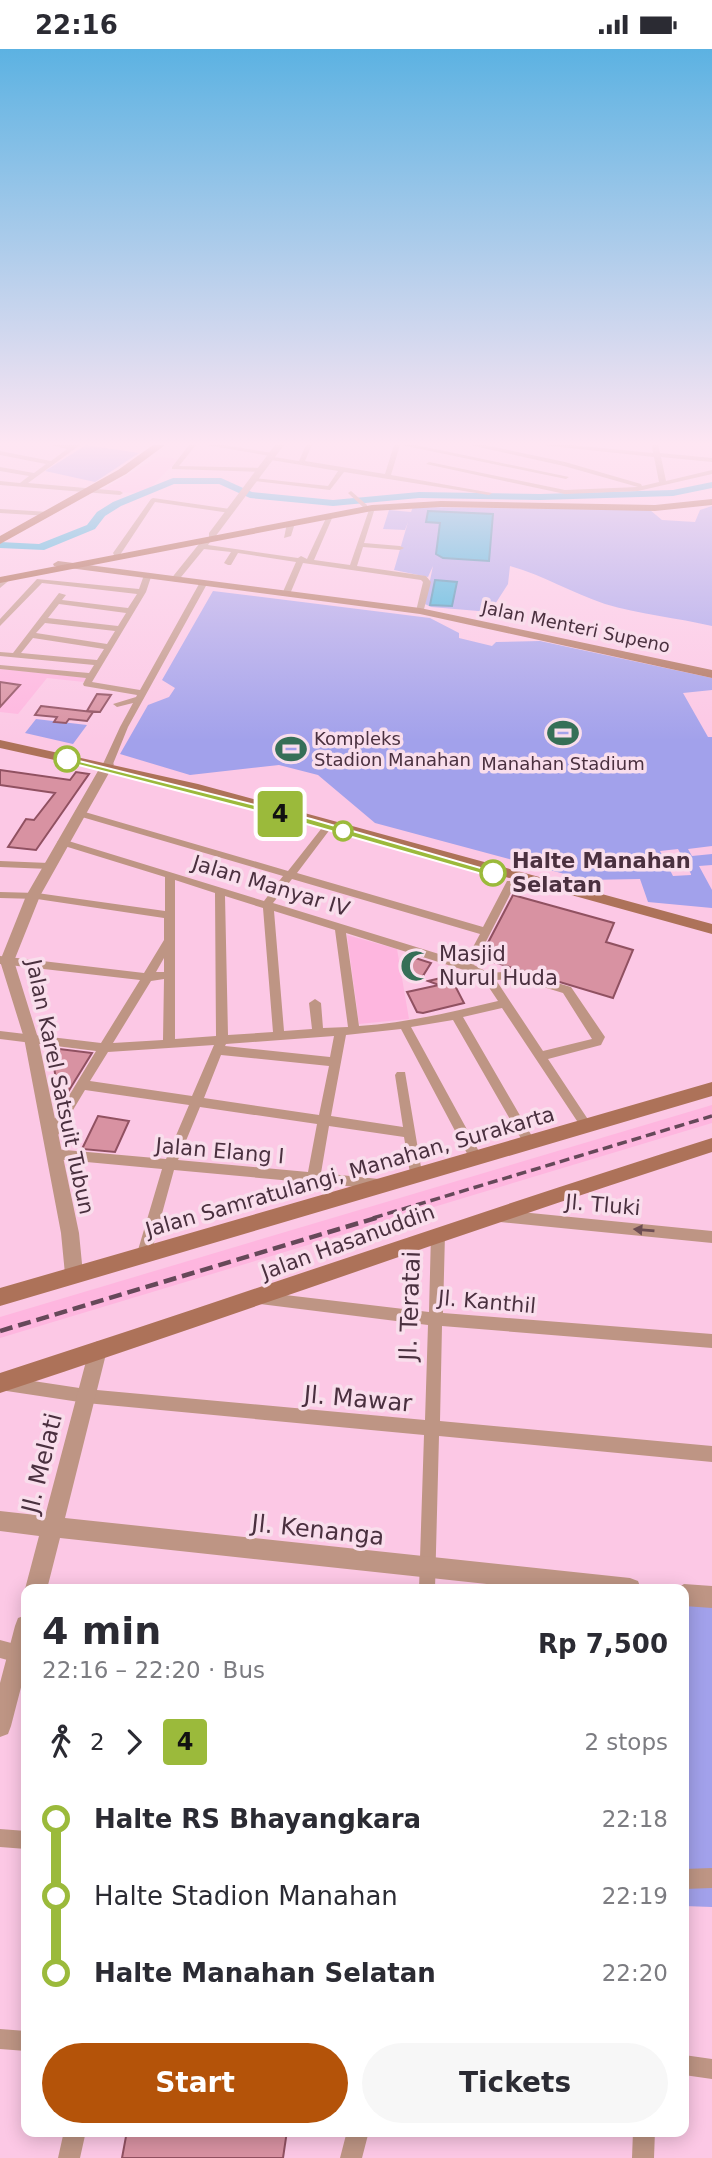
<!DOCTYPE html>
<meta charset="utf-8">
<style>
:root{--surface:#fff;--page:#f7f7f7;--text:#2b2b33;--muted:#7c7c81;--accent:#b45309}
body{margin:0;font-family:"DejaVu Sans",sans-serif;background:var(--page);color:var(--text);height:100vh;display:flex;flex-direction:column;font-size:26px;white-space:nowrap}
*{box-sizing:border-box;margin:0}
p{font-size:23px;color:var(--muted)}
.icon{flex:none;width:38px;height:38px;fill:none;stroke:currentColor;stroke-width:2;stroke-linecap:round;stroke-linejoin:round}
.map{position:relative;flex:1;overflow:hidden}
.sheet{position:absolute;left:21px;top:1535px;width:668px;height:553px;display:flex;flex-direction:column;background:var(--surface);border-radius:14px;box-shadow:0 4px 18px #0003}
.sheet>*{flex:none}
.badge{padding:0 14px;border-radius:5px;font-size:24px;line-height:46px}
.map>.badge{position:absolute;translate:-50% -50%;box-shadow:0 0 0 4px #fff}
.legs{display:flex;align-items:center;gap:10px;height:77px;padding:0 21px;font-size:23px}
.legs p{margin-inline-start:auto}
.overview{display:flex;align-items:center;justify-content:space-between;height:119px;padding:0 21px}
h1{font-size:38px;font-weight:700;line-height:52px}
.button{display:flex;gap:14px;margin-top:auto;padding:14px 21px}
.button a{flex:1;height:80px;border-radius:42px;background:var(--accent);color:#fff;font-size:28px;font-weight:700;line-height:80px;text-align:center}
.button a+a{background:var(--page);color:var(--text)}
ul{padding:0 21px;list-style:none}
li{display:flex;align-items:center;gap:24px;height:77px;font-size:26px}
li i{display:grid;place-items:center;width:10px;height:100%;margin:0 9px;background:currentColor}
li i::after{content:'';width:18px;height:18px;margin:-9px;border:5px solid;border-radius:50%;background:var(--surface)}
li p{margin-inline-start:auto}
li:first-child i{background:linear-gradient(#0000 50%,currentColor 0)}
li:last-child i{background:linear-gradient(currentColor 50%,#0000 0)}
.status{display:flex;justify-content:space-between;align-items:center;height:49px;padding:0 35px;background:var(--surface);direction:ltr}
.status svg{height:19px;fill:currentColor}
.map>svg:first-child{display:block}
</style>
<div class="status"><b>22:16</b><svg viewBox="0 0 49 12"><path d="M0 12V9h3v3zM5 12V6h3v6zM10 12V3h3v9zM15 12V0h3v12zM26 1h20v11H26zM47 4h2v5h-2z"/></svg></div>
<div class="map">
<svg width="712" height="2109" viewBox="0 0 712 2109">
<rect width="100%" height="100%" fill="#fcc8e5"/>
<path fill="#feb6df" d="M 158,408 L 179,410 L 145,444 L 98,443 Z
M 0,620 L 87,628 L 84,633 L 47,629 L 18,665 L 0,663 Z
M 347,886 L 397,900 L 409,970 L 359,975 Z
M 712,1056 L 712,1074 L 0,1289 L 0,1268 Z"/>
<path fill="#a2a1eb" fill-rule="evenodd" d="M 86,396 L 139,404 L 95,433 L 45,422 Z
M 712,457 L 712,577 C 678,569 638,565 605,555 C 572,544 545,527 510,517 L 508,535 L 490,563 L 431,558 L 425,555 L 433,517 L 428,528 L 394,521 L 408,473 L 405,481 L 383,480 L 389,461 L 411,463 L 413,458 L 650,461 L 662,471 L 695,473 L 700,461 Z
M 213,542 L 430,569 L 459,584 L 459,589 L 492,597 L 496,593 L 540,592 L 712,629 L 712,641 L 683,644 L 708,688 L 712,688 L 712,797 L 688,800 L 692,807 L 712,805 L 712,816 L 699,817 L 712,841 L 712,859 L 648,853 L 640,830 L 587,831 L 375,774 L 318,726 L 279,716 L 190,726 L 120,705 L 148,656 L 169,648 L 175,639 L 162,631 ZM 678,800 L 691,825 L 691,826 L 673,827 L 660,802 Z
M 36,670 L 87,676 L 73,695 L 25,684 Z
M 684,1553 L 712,1556 L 712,1820 L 684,1821 Z
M 684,1834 L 712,1834 L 712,1858 L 684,1857 Z"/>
<path fill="#2ab0d9" stroke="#348aab" stroke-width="2" d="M 428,462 L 493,465 L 489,512 L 443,509 L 436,505 L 440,474 L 426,473 Z
M 435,531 L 457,533 L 452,557 L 430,556 Z"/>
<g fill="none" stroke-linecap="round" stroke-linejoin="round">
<path fill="#2ab0d9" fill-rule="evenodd" d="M 173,429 L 221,429 L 252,443 L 333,451 L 419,443 L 540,445 L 673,441 L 712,433 L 712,439 L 673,447 L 540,451 L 419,449 L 333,457 L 250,449 L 219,435 L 174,435 L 121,457 L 105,467 L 95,480 L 44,501 L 0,499 L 0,493 L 39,495 L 87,476 L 97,463 L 113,453 Z"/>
</g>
<path fill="#d892a2" stroke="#905161" stroke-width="2" d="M 0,633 L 20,636 L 0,658 Z
M 97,645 L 111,646 L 100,663 L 87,662 Z
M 41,657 L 93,663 L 87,672 L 69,670 L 66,674 L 54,673 L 57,668 L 35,666 Z
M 0,721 L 70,731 L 76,723 L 89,725 L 36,801 L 8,798 L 26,770 L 34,771 L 55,744 L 0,736 Z
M 513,846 L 614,874 L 606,893 L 633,901 L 613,949 L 480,909 Z
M 409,907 L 431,914 L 421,930 L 403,924 L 405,921 L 401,919 Z
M 450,927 L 464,954 L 423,964 L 417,963 L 407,943 L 439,936 L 428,932 Z
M 51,999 L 92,1004 L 60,1056 Z
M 98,1067 L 129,1072 L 115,1103 L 82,1100 Z
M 127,2082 L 287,2082 L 283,2109 L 122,2109 Z"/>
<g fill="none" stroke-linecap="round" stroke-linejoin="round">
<path fill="#be9584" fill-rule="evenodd" d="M 51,396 L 80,396 L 28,434 L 120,442 L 123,444 L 120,446 L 0,436 L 0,432 L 20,434 L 29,427 L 0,422 L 0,418 L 34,424 L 46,415 L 0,406 L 0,402 L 51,412 L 67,400 Z
M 189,396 L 196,396 L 179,417 L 262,419 L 265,421 L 262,423 L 172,420 L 172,418 Z
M 206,396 L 224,396 L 273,404 L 276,406 L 274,408 L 299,412 L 306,396 L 312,396 L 305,412 L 385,425 L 394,396 L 400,396 L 391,426 L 492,444 L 489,446 L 344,423 L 330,441 L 255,432 L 253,431 L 253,429 L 328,437 L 338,422 L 271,411 L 268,409 L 270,407 Z
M 401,396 L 416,396 L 569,428 L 566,430 Z
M 470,396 L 485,396 L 565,413 L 641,435 L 642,437 L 659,433 L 654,408 L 541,396 L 571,396 L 653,404 L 652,396 L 658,396 L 660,404 L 712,409 L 712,413 L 661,408 L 666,432 L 712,421 L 712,425 L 638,442 L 565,445 L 426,415 L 429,413 L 565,441 L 638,438 L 564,417 Z
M 351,442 L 367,456 L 367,458 L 363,458 L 349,445 L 348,444 Z
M 153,449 L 230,460 L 233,462 L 230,464 L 155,453 L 120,506 L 114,506 L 113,504 L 151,450 Z
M 370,458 L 375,459 L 364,494 L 400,497 L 404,499 L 400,501 L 363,498 L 357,517 L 426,527 L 431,533 L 423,564 L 416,562 L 423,533 L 421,531 L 303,514 L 290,545 L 286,547 L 282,545 L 296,513 L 238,504 L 231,516 L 228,516 L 224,514 L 231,503 L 204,500 L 177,533 L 170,531 L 199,495 L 206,491 L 210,493 L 208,496 L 298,509 L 301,507 L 307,510 L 327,467 L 330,465 L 333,467 L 314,511 L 350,516 Z
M 0,460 L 49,463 L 52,465 L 49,467 L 0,464 Z
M 291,472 L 295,474 L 291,487 L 284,489 L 287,474 Z
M 144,526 L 151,528 L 146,543 L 92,633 L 140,641 L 199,535 L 203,533 L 207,535 L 128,678 L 113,715 L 108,718 L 103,715 L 120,678 L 133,654 L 117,658 L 113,655 L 136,648 L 137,646 L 84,637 L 83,635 L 86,629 L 0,620 L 0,616 L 89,624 L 94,616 L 0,607 L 0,603 L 13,604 L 59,544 L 66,546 L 62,551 L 128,559 L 137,545 L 42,534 L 0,577 L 0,570 L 37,530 L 139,540 ZM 59,555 L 126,564 L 118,577 L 48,569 ZM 45,574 L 115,582 L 107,595 L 36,584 ZM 33,589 L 104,600 L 97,611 L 21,604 Z
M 5,527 L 12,529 L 0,539 L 0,533 Z
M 78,761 L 288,822 L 325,775 L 331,775 L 331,779 L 297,824 L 483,878 L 507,832 L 515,832 L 516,834 L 474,916 L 489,924 L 517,922 L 571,938 L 605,988 L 601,996 L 548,1010 L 591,1075 L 593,1078 L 591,1081 L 583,1081 L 502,959 L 463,968 L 533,1089 L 531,1093 L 523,1093 L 453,971 L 411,978 L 482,1108 L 481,1112 L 471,1112 L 401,980 L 346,986 L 331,1067 L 403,1078 L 395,1026 L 397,1023 L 405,1023 L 422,1124 L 421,1128 L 416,1129 L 411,1128 L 410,1124 L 404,1088 L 329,1077 L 321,1124 L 379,1130 L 384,1131 L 385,1135 L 384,1139 L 379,1140 L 174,1121 L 152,1201 L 150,1205 L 145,1207 L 140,1205 L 138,1201 L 162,1120 L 54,1110 L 50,1109 L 48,1105 L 50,1101 L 54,1100 L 166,1110 L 189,1056 L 85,1041 L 55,1091 L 47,1091 L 45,1087 L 47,1083 L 96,1002 L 0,990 L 0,982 L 101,994 L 140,931 L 0,915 L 0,907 L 144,924 L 164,891 L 164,869 L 37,850 L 0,849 L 0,843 L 37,844 L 165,862 L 165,828 L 58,795 L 57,793 L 62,790 L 264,852 L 283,827 L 75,766 L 75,762 ZM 292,830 L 480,885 L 465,913 L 273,854 ZM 175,831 L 215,844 L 216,987 L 175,990 ZM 225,847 L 263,859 L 273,983 L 228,986 ZM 274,862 L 335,881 L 348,978 L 323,979 L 321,954 L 315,950 L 309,954 L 312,980 L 284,982 ZM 346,884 L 464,921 L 484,931 L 498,952 C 452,963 406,974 359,977 ZM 164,909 L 164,923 L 156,923 ZM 164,930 L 163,991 L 113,994 L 151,932 ZM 517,930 L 563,944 L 592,990 L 543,1002 L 496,931 ZM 334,987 L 330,1008 L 225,997 L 226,995 ZM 214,996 L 192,1047 L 90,1032 L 108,1003 ZM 221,1006 L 329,1017 L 319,1066 L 204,1049 ZM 200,1058 L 317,1075 L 308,1123 L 178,1111 Z
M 0,812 L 49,814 L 54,817 L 49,820 L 0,818 Z
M 500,1161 L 712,1182 L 712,1194 L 500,1173 L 495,1171 L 493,1167 L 495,1163 Z
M 438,1179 L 443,1181 L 445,1185 L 443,1264 L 712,1285 L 712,1299 L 442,1277 L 440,1372 L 712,1397 L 712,1413 L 439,1387 L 435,1540 L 419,1540 L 424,1386 L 86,1354 L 0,1341 L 0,1327 L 86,1340 L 425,1371 L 428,1276 L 260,1255 L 255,1253 L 253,1249 L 255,1245 L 260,1243 L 429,1263 L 431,1185 L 433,1181 Z
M 0,1591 L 26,1598 L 26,1616 L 0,1609 Z
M 0,1780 L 26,1782 L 26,1800 L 0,1798 Z
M 712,1819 L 712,1839 L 684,1840 L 684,1820 Z
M 0,1980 L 26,1982 L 26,2002 L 0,2000 Z
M 684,2006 L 712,2010 L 712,2030 L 684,2026 Z
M 64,2082 L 86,2082 L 80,2109 L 58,2109 Z
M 347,2082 L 369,2082 L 362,2109 L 340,2109 Z
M 633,2082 L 655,2082 L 654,2109 L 632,2109 Z"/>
<path fill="#be9584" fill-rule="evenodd" d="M 275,396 L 284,396 L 215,488 L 209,488 L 209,484 Z
M 108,711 L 114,715 L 40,847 L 14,912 L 38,989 L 79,1184 L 83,1225 L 80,1230 L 74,1233 L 68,1230 L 65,1225 L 61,1184 L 24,989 L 0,912 L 26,847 L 102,715 Z
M 98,1292 L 105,1295 L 107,1301 L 65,1469 L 630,1529 L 638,1532 L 641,1540 L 532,1540 L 60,1489 L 47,1540 L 26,1540 L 26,1542 L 25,1540 L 39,1487 L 0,1482 L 0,1462 L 45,1467 L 89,1301 L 91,1295 Z
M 684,1535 L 712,1537 L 712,1559 L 684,1557 L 684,1540 L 676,1540 Z
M 26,1566 L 26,1619 L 11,1677 L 8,1685 L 0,1688 L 0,1634 L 15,1577 L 18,1569 Z"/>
<path fill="#ad7259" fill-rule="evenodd" d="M 58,512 L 420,559 L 712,621 L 712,629 L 420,565 L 54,517 L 53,515 Z
M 0,691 L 198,735 L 712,875 L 712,885 L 191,741 L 0,699 Z
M 712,1033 L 712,1047 L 0,1257 L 0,1239 Z
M 712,1089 L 712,1103 C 474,1180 238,1265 0,1344 L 0,1324 C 238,1247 474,1164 712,1089 Z"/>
<path fill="#a05939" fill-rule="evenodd" d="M 712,450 L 712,456 L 655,462 L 441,458 L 372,462 L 0,534 L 0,528 L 372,456 L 441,452 L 655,456 Z"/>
<path fill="#9a4d28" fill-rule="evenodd" d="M 153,396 L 165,396 L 126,425 L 0,495 L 0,487 L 118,421 Z"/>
<path stroke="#664859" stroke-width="3.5" stroke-dasharray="10 5" stroke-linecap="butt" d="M 373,1169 L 712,1067"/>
<path stroke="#664859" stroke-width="4.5" stroke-dasharray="13 6" stroke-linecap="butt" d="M 0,1282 L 379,1168"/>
</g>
<defs><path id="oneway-solid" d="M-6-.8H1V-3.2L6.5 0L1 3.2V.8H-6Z" transform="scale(1.75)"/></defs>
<use fill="#6d4e54" href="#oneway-solid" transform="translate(644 1181) rotate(-175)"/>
<linearGradient id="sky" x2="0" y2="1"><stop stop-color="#5cb2e2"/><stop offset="0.57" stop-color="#fee6f3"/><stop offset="1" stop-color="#fee6f3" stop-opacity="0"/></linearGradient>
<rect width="712" height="692" fill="url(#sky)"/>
<path fill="#9bba3b" stroke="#fff" stroke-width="2" d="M 63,708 L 311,770 L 498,824 L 489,827 L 303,774 L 63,712 Z"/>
<defs>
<symbol id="stadium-bare" viewBox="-9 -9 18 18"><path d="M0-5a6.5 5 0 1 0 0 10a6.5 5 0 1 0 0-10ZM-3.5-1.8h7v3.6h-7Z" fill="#366f57" stroke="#f9deec" stroke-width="2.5" paint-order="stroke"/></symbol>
<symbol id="mosque-bare" viewBox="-9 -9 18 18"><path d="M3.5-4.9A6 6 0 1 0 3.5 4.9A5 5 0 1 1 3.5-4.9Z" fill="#366f57" stroke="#f9deec" stroke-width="2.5" paint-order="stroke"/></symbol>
</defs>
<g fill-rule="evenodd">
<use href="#stadium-bare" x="541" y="662" width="44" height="44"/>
<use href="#stadium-bare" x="269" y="678" width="44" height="44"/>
<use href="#mosque-bare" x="394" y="895" width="44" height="44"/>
</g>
<g fill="#fff" stroke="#9bba3b" stroke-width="3.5">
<circle cx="67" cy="710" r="12"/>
<circle cx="343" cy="782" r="9"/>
<circle cx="493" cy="824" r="12"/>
</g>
<g text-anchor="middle" stroke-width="7" stroke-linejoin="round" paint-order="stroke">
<g font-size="18" fill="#4a303f" stroke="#f9deec">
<text transform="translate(576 578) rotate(12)" y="6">Jalan Menteri Supeno</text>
</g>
<g font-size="18" fill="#4a303f" stroke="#f9deec" text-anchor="start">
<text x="314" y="696">Kompleks<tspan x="314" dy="21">Stadion Manahan</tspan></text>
<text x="563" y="721" text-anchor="middle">Manahan Stadium</text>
</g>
<g font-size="21" font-weight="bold" fill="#4a303f" stroke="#f9deec" text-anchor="start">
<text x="512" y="819">Halte Manahan<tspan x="512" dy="24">Selatan</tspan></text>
</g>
<g font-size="21" fill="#4a303f" stroke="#f9deec">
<text transform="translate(271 837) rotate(17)" y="7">Jalan Manyar IV</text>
<text transform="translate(60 1038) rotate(78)" y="7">Jalan Karel Satsuit Tubun</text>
<text transform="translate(220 1102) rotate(5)" y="7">Jalan Elang I</text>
<text transform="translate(350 1123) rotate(-16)" y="7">Jalan Samratulangi, Manahan, Surakarta</text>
<text transform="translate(603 1156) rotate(5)" y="7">Jl. Tluki</text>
<text transform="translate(348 1193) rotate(-20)" y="7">Jalan Hasanuddin</text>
<text transform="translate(487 1253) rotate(5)" y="7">Jl. Kanthil</text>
</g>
<g font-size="21" fill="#4a303f" stroke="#f9deec" text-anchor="start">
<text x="439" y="912">Masjid<tspan x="439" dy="24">Nurul Huda</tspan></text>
</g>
<g font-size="24" fill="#4a303f" stroke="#f9deec">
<text transform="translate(410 1257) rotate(-88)" y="8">Jl. Teratai</text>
<text transform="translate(358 1350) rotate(5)" y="8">Jl. Mawar</text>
<text transform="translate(42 1414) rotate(-76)" y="8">Jl. Melati</text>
<text transform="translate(318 1481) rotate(6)" y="8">Jl. Kenanga</text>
</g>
</g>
</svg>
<b class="badge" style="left:280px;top:765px;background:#9bba3b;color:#111">4</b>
<section class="sheet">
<div class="overview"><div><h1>4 min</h1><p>22:16 – 22:20 · Bus</p></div><b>Rp 7,500</b></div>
<div class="legs"><svg class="icon" aria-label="walk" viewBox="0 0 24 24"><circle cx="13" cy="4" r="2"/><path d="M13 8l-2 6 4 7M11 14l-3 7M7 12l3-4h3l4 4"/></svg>2<svg class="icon" aria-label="forward" viewBox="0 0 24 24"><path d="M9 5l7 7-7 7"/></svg><b class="badge" style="background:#9bba3b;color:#111">4</b><p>2 stops</p></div>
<ul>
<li><i style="color:#9bba3b"></i><b>Halte RS Bhayangkara</b><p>22:18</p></li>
<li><i style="color:#9bba3b"></i><span>Halte Stadion Manahan</span><p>22:19</p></li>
<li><i style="color:#9bba3b"></i><b>Halte Manahan Selatan</b><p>22:20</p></li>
</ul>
<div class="button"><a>Start</a><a>Tickets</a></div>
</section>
</div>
